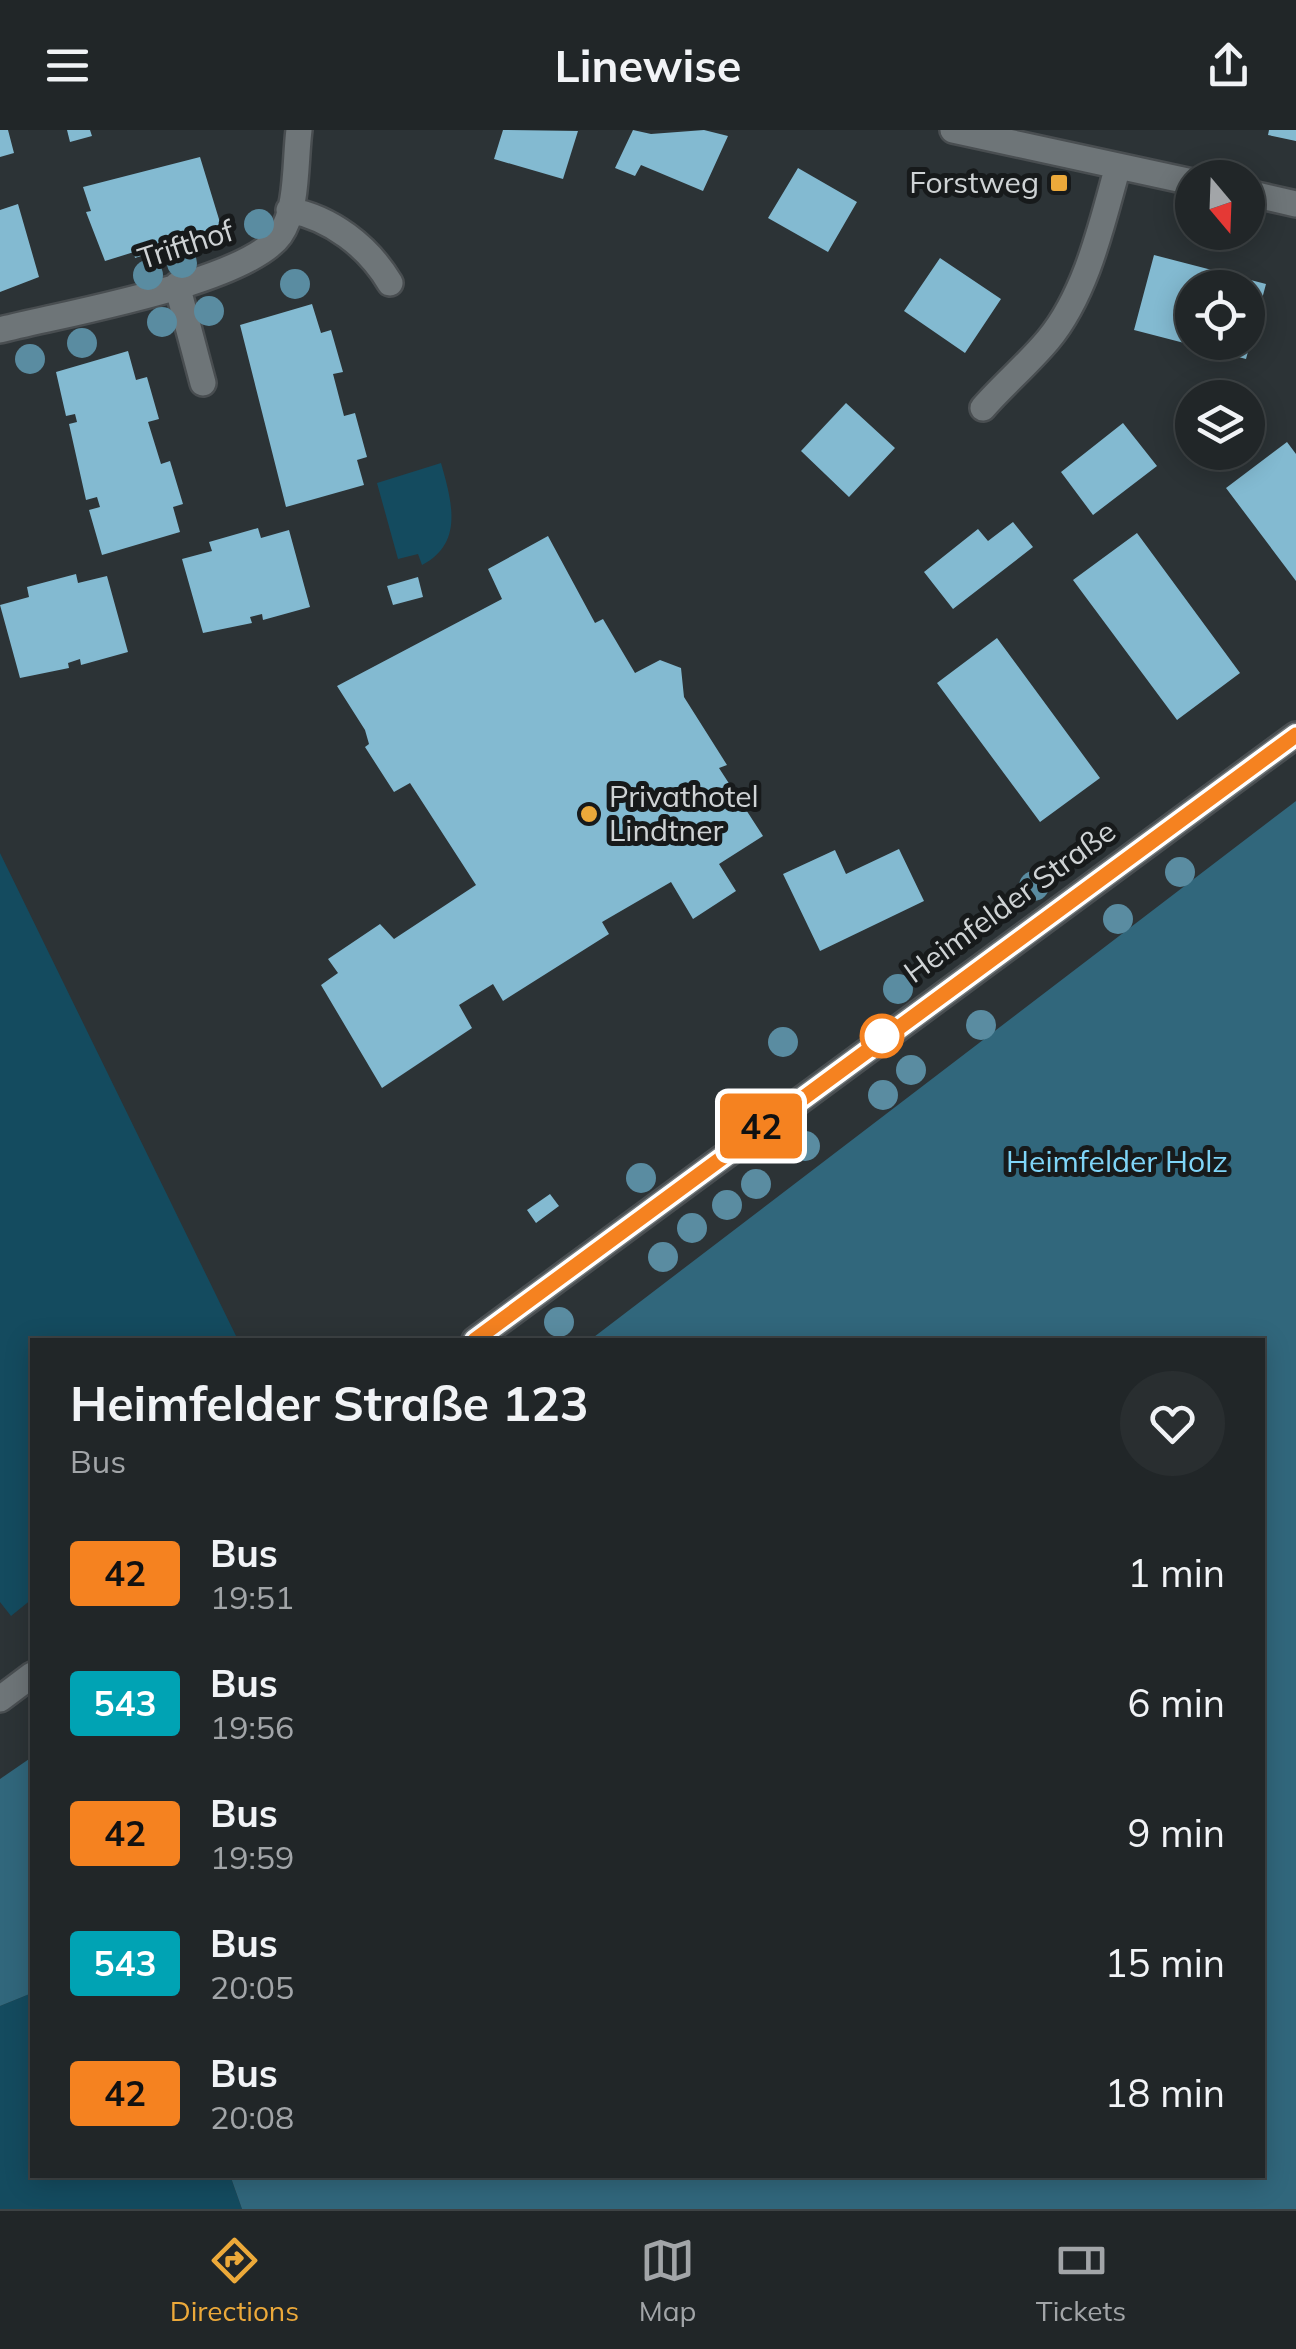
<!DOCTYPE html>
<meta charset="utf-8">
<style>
:root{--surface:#212628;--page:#292e30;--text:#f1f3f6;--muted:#a2a5a8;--line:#3e4345;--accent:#eca93a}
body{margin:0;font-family:Mulish,sans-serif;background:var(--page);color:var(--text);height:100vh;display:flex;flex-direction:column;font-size:38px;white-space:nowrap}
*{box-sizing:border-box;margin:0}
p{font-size:32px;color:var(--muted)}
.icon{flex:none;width:55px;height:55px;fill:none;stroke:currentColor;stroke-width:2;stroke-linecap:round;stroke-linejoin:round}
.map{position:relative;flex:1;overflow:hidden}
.drawer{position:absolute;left:30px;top:1208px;width:1235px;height:840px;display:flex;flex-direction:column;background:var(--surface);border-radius:0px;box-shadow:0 5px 25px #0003,0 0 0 2px var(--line)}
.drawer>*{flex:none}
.badge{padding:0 20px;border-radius:8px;font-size:35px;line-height:65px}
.needle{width:65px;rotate:161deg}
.tools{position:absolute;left:1175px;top:30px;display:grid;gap:20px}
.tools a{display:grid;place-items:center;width:90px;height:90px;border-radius:50%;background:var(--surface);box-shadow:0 5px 25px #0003,0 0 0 2px var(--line);font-size:50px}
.map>.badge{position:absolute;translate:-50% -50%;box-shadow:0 0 0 5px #fff}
.round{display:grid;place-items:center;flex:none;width:105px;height:105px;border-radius:52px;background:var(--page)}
.overview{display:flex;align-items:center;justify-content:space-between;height:170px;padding:0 40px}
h1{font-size:48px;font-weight:700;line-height:75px}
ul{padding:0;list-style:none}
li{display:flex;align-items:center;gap:30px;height:130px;padding:0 40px}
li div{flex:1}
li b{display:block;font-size:38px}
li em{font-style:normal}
li .badge{min-width:110px;font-weight:700;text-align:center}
header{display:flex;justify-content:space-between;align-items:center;height:130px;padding:0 40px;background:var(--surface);font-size:45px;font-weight:700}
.tabs{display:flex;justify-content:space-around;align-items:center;height:140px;border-top:2px solid var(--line);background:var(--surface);font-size:28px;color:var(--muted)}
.tabs a{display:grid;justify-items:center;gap:5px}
.tabs .active{color:var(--accent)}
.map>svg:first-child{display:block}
</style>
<header><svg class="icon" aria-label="menu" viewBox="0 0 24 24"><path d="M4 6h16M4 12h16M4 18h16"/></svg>Linewise<svg class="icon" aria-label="share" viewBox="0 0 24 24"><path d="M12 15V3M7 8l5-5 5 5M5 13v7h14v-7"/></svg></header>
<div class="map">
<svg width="1296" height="2079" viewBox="0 0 1296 2079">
<rect width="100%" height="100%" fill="#2c3336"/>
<path fill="#144b5f" d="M 441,333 C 452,372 464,413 422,435 L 418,424 L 398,429 L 377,353 Z
M 0,723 L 238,1210 L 32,1210 L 32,1469 L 11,1486 L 0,1472 Z
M 32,1863 L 32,2045 L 230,2045 L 242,2079 L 0,2079 L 0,1876 Z"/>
<path fill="#31677c" d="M 1296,671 L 1296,2079 L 242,2079 L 230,2045 L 1262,2045 L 1262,1210 L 590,1210 Z
M 32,1627 L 32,1863 L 0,1876 L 0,1649 Z"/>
<path fill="#83bad1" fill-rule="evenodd" d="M 0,0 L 8,0 L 14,23 L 0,27 Z
M 67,0 L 90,0 L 92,6 L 70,12 Z
M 503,0 L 578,1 L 563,49 L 494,29 Z
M 633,0 L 651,4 L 704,0 L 728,6 L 703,61 L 641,35 L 635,46 L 615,38 Z
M 1269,0 L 1296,0 L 1296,11 L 1268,5 Z
M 200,27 L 222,99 L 135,128 L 134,122 L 105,131 L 86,82 L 91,81 L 83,57 Z
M 798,38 L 857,72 L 828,122 L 768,88 Z
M 18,74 L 39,147 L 0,162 L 0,80 Z
M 1154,125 L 1266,154 L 1246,229 L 1134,200 ZM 1192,158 L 1248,158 L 1248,212 L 1192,212 Z
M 940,128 L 1001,169 L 965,223 L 904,181 Z
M 312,174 L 321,203 L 331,200 L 343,242 L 333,244 L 344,286 L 355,283 L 367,327 L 357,330 L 364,355 L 286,377 L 240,195 Z
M 128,221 L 136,250 L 147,247 L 159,289 L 148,292 L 161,334 L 170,331 L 183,374 L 173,377 L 180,402 L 102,425 L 89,380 L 100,377 L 97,367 L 86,370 L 69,294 L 77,292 L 75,284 L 66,286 L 56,242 Z
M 846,273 L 895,318 L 849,367 L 801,321 Z
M 1123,293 L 1157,336 L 1093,385 L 1061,342 Z
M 1287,312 L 1296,324 L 1296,451 L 1226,358 Z
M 1013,392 L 1033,417 L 953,479 L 924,442 L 978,399 L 988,411 Z
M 258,398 L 261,408 L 289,400 L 310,477 L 263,490 L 262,484 L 250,487 L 252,493 L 203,503 L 182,429 L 212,421 L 209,412 Z
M 1137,403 L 1240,543 L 1177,590 L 1073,450 Z
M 548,406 L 595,493 L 603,489 L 635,543 L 660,530 L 681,538 L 684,567 L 727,635 L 719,638 L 763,706 L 719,734 L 736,761 L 693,789 L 671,752 L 602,792 L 609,804 L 503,871 L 493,854 L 459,875 L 472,898 L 382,958 L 321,855 L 338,843 L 328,829 L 380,794 L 394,809 L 476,755 L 410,653 L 394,662 L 365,617 L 369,614 L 365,600 L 337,556 L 502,469 L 488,439 Z
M 76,444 L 78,453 L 107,446 L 128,522 L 81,535 L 80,529 L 68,533 L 69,538 L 20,548 L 0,475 L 29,467 L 27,457 Z
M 418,447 L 423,467 L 393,475 L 387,456 Z
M 997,508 L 1100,648 L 1040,692 L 937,553 Z
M 899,719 L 924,771 L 820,821 L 783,744 L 835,720 L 846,744 Z
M 550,1064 L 559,1076 L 536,1093 L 527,1080 Z"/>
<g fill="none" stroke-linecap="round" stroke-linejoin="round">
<defs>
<path id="minor" d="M 953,0 L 1192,52
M 1248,63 L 1296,74
M 289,80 C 331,88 368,116 390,153
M 177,155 L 203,253
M 0,200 C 62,184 246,153 280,105 C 298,80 295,30 299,0
M 983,278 C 1004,254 1028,234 1048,210 C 1087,163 1102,93 1118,36
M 475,1210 L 1296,605
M 0,1569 L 32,1545"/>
</defs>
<use href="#minor" stroke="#494e51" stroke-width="30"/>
<use href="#minor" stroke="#6e7578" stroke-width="25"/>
</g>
<g fill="#5a8ca1">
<circle cx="259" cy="94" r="15"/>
<circle cx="182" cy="133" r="15"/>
<circle cx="148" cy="145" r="15"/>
<circle cx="295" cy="154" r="15"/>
<circle cx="209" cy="181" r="15"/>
<circle cx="162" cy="192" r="15"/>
<circle cx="82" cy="213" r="15"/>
<circle cx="30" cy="229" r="15"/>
<circle cx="1180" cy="742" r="15"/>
<circle cx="1034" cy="756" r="15"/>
<circle cx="1118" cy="789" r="15"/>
<circle cx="898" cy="859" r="15"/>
<circle cx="981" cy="895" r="15"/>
<circle cx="783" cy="912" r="15"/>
<circle cx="911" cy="940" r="15"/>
<circle cx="883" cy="965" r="15"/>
<circle cx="805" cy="1016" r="15"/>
<circle cx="641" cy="1048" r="15"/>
<circle cx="756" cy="1054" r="15"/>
<circle cx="727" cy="1075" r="15"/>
<circle cx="692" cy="1098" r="15"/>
<circle cx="663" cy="1127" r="15"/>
<circle cx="559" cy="1192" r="15"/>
</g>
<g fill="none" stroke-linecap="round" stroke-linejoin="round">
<defs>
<path id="line" d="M 475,1210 L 1296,605"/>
</defs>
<use href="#line" stroke="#fff" stroke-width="22"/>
<use href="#line" stroke="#f58220" stroke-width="15"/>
</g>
<g fill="#eca93a" stroke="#171a1b" stroke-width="4">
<rect x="1049" y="43" width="20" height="20" rx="5"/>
<circle cx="589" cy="684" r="10"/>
</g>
<circle fill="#fff" stroke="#f58220" stroke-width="5" cx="882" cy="906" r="20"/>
<g text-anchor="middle" stroke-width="10" stroke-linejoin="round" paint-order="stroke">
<g font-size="30" fill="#cfd3d5" stroke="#171a1b" text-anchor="end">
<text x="1039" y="63">Forstweg</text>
<text x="609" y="677" text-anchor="start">Privathotel<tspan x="609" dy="34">Lindtner</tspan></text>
</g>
<g font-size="30" fill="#cfd3d5" stroke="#171a1b">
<text transform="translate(186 115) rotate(-18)" y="10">Trifthof</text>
<text transform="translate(1010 772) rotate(-36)" y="10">Heimfelder Straße</text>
</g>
<g font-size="30" fill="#7fd5f8" stroke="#171a1b">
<text x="1117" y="1042">Heimfelder Holz</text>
</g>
</g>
</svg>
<div class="tools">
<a><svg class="needle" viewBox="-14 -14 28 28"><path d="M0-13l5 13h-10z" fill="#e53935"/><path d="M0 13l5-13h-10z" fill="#a2a5a8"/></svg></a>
<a><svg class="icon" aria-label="locate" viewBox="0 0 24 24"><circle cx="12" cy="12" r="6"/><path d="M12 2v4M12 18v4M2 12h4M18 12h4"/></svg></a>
<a><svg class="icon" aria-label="layers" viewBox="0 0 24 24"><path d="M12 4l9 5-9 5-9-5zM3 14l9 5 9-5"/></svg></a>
</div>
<b class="badge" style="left:761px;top:996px;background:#f58220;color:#111">42</b>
<section class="drawer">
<div class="overview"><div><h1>Heimfelder Straße 123</h1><p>Bus</p></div><a class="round"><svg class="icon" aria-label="heart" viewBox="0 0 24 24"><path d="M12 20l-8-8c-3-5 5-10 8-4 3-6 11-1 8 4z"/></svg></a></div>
<ul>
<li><span class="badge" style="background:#f58220;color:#111">42</span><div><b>Bus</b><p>19:51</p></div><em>1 min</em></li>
<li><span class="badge" style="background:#00a3b4;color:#fff">543</span><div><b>Bus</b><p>19:56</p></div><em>6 min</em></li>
<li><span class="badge" style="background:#f58220;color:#111">42</span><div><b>Bus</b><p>19:59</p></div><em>9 min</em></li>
<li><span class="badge" style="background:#00a3b4;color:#fff">543</span><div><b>Bus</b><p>20:05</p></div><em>15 min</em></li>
<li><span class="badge" style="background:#f58220;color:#111">42</span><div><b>Bus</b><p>20:08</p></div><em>18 min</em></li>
</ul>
</section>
</div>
<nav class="tabs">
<a class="active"><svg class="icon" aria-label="directions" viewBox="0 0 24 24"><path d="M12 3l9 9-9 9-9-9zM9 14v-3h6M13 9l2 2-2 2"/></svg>Directions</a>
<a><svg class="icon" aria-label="map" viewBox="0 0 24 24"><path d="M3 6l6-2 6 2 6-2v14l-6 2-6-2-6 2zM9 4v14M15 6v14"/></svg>Map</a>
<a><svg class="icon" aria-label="tickets" viewBox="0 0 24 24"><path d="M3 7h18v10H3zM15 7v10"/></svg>Tickets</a>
</nav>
